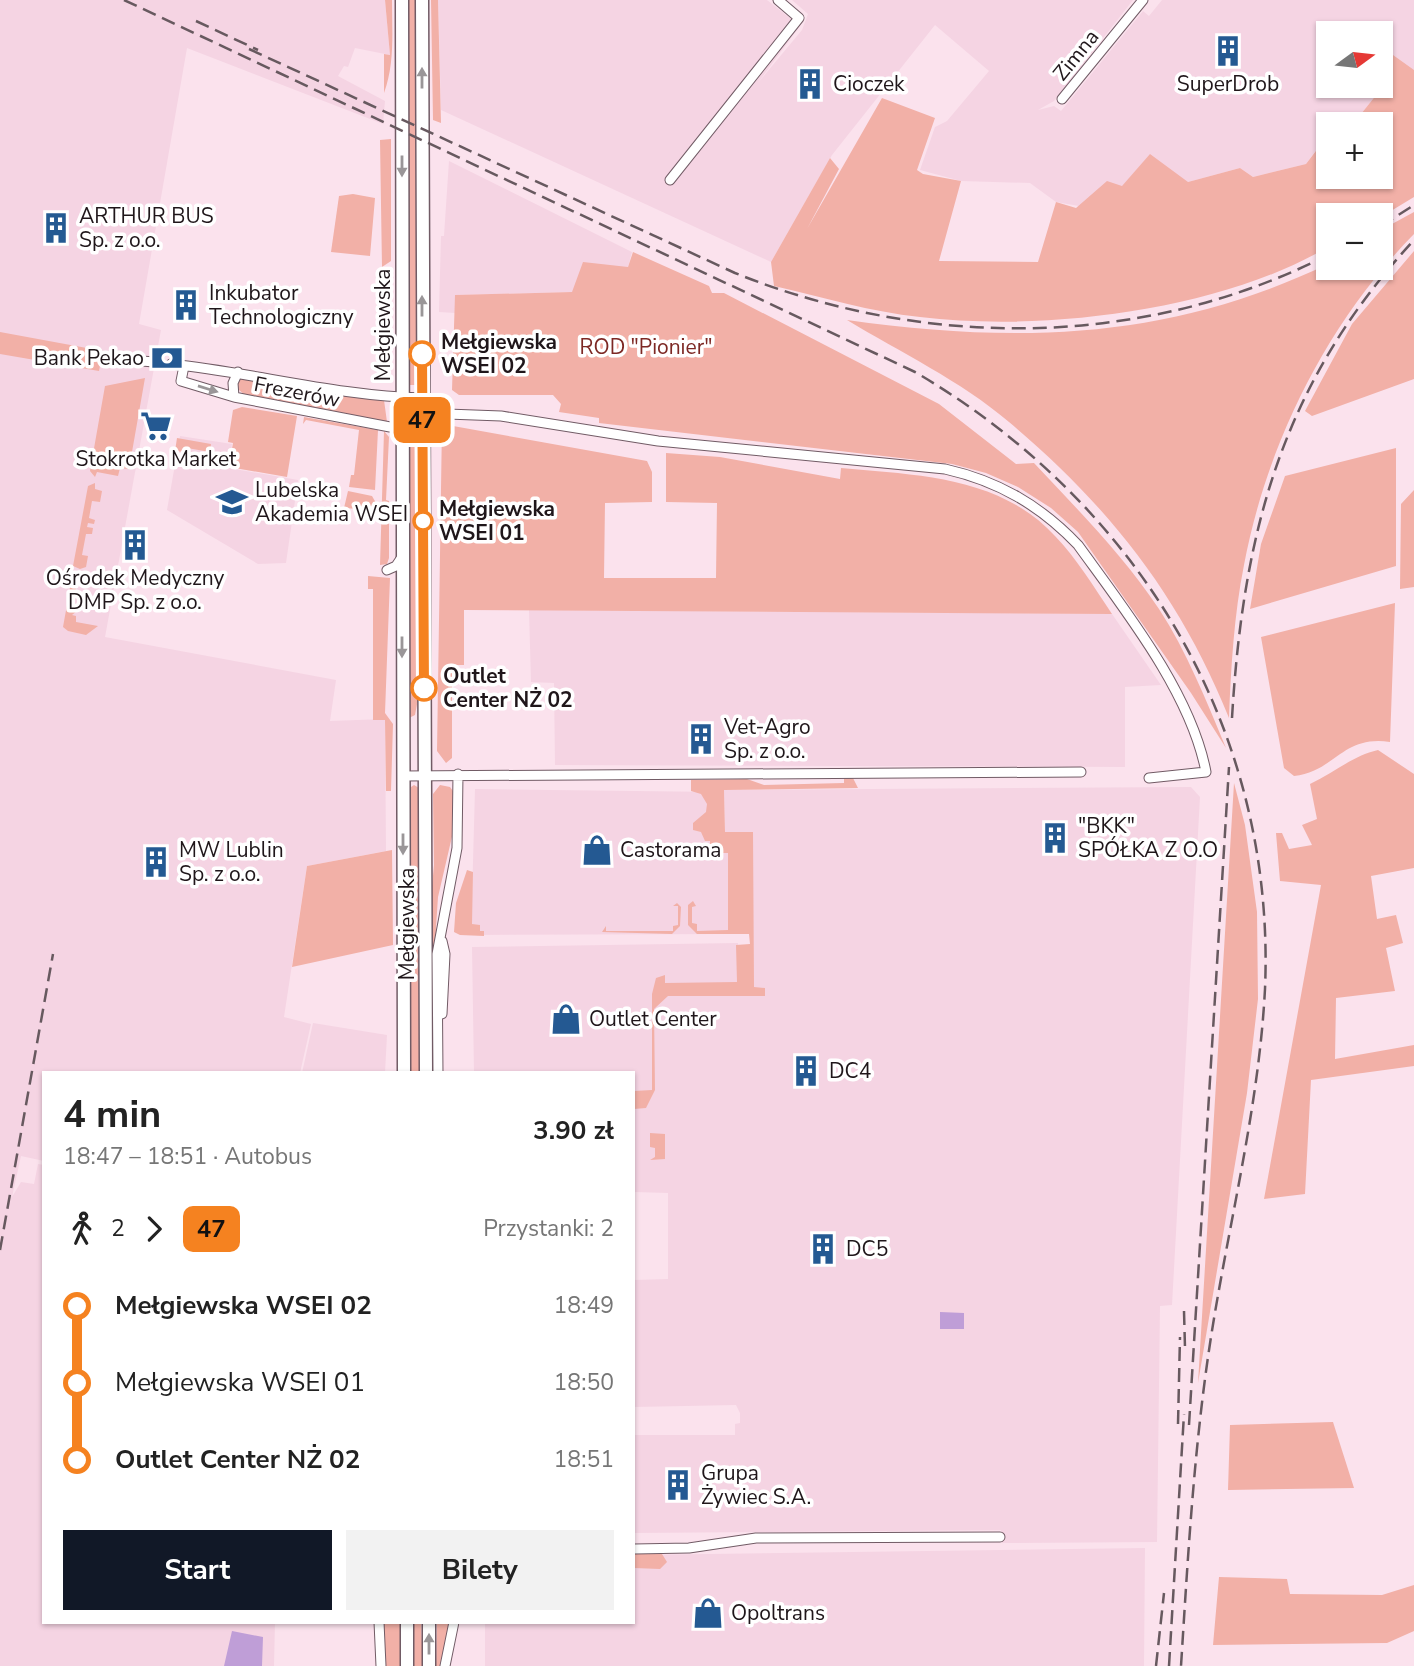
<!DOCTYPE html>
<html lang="pl">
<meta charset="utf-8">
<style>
:root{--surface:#fff;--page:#f2f2f2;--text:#222;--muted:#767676;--accent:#111827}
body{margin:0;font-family:"Nunito Sans",sans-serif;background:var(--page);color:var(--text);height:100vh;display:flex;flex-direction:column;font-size:26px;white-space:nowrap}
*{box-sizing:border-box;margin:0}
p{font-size:23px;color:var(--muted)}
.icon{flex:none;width:38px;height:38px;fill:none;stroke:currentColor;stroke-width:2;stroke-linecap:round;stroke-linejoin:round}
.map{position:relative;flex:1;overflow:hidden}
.panel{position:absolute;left:42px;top:1071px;width:593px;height:553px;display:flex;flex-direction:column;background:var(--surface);border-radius:0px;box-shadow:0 2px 5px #0004}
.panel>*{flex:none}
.badge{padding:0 14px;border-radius:10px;font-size:24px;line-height:46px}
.needle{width:46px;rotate:75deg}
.controls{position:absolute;left:1316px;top:21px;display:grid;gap:14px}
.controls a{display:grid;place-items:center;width:77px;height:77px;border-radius:0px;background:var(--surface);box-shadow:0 2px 5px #0004;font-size:35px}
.map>.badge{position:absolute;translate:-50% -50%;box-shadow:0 0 0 4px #fff}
.legs{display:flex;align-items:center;gap:10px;height:77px;padding:0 21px;font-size:23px}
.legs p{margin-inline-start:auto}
.headline{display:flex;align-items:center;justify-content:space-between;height:119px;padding:0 21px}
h1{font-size:38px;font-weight:700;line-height:52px}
.cta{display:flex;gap:14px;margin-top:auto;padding:14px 21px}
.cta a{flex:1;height:80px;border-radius:0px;background:var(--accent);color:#fff;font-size:28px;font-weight:700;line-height:80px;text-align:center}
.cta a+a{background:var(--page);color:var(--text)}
ul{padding:0 21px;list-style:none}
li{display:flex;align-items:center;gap:24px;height:77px;font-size:26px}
li i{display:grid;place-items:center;width:10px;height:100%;margin:0 9px;background:currentColor}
li i::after{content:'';width:18px;height:18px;margin:-9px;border:5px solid;border-radius:50%;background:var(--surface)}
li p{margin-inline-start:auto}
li:first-child i{background:linear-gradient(#0000 50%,currentColor 0)}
li:last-child i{background:linear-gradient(currentColor 50%,#0000 0)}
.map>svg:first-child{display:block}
</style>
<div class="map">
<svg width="1414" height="1666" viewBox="0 0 1414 1666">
<rect width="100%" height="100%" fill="#fbe2ed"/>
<path fill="#f5d4e3" d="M 0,0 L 385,0 L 390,55 L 355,48 L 348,67 L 344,66 L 338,76 L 385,101 L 383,124 L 187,48 L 139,324 L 161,330 L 105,637 L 336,680 L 330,721 L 385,719 L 386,851 L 307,866 L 284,1017 L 311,1024 L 300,1073 L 44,1073 L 44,1161 L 21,1156 L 12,1197 L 21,1182 L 34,1184 L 38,1164 L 44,1165 L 44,1622 L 275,1622 L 274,1666 L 0,1666 Z
M 438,0 L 767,0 L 800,26 L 757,84 L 802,30 L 808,14 L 792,0 L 1133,0 L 1054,101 L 1038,110 L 1054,106 L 1061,111 L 1143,11 L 1149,16 L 1162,0 L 1414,0 L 1414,70 L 1381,56 L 1381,33 L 1328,33 L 1328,86 L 1378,86 L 1381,89 L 1353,124 L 1340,120 L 1336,124 L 1328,124 L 1328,134 L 1306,164 L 1253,177 L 1240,168 L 1188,182 L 1122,186 L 1079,206 L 1056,202 L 1030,183 L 961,181 L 920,170 L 935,127 L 947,121 L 989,71 L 935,25 L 832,155 L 771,262 L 441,110 Z
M 449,161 L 632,252 L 628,267 L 572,292 L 456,295 L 455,313 L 439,312 L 441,236 L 444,236 Z
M 180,436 L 232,444 L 229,468 L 298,480 L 286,563 L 258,564 L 167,510 Z
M 529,610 L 1112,614 L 1161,685 L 1125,687 L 1125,767 L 555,765 L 554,683 L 531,682 Z
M 1191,787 L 1200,797 L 1172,1305 L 1160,1306 L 1157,1542 L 1002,1543 L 1001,1530 L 634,1533 L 634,1435 L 735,1435 L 735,1424 L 740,1423 L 740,1413 L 736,1405 L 634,1407 L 634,1280 L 668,1279 L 668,1193 L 634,1192 L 634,1073 L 474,1073 L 472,947 L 738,943 L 739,987 L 753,988 L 753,832 L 725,832 L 724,790 Z
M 475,789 L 719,792 L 720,849 L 731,849 L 732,934 L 471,935 Z
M 313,1023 L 387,1035 L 385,1073 L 302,1073 Z
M 1145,1548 L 1144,1666 L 485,1666 L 485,1622 L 634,1622 L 634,1555 Z"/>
<path fill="#f2b0a7" d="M 385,0 L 392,0 C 392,32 395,63 384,93 L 384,54 L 390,55 Z
M 406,0 L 415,0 L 417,385 L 407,385 Z
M 431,0 L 438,0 L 441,123 L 433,120 Z
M 1386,50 L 1414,70 L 1414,197 L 1381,217 L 1328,215 L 1328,247 C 1219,311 1044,332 920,317 C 871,312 822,297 774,286 L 771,262 L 830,158 L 839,169 L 807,229 L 882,98 L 935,118 L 917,170 L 923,174 L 961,181 L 939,261 L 1038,262 L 1056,202 L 1076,208 L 1107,181 L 1122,186 L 1150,154 L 1188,182 L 1240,168 L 1253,177 L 1306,164 L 1328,135 L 1328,177 L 1381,177 L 1381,124 L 1353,124 L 1381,89 L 1378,86 L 1381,86 L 1381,56 Z
M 391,139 L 391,261 L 382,267 L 380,140 Z
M 353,194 L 375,198 L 370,256 L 331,252 L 339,196 Z
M 1414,212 L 1414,234 C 1327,323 1267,443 1244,565 C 1234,615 1231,667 1229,718 C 1180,596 1109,506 1009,422 C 961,381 900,352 847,320 C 1019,344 1168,340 1328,264 L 1328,268 L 1381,268 L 1381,230 Z
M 1414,251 L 1414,379 L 1312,416 L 1305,411 L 1352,324 Z
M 633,252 L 709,286 L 712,293 L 724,293 L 939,404 L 1016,464 L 1034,463 C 1078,510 1123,555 1159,609 C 1187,652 1206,700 1226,748 L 1191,693 L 1078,532 L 1051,508 L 1018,487 L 986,473 L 952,464 L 599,423 L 599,418 L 559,412 L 561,404 L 553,395 L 459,395 L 452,390 L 455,295 L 572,292 L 583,262 L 628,267 Z
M 0,332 L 103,351 L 99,371 L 0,354 Z
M 243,377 L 384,400 L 387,422 L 247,397 L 238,389 L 238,382 Z
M 145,378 L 129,469 L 120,468 L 118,476 L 97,472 L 95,477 L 90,471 L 105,386 Z
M 242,407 L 297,416 L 287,477 L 229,467 L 233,443 L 228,442 L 233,410 Z
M 304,417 L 378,430 L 375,490 L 349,487 L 351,475 L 354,475 L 359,430 L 306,420 L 303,424 Z
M 442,424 L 647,461 L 652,472 L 652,502 L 605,503 L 604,578 L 716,578 L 717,503 L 666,502 L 666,453 L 720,457 L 840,479 L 841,468 C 916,475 1000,476 1055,536 C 1077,559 1094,587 1112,614 L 464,610 L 464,665 L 452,665 L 452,758 L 446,763 L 437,751 Z
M 417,430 L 418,699 L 415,715 L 409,718 L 407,433 Z
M 384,431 L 389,437 L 386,500 L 389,501 L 389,558 L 387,564 L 380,565 Z
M 177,438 L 211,444 L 210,452 L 187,448 L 186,452 L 175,451 Z
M 1396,448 L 1396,566 L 1250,609 L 1261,544 L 1285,476 Z
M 95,483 L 95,489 L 102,491 L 100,502 L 92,501 L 89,518 L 95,520 L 94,524 L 88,523 L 87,527 L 93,528 L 92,534 L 86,534 L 82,555 L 88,556 L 86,567 L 80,569 L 73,566 L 88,486 Z
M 1414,490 L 1414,587 L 1400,589 L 1401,504 Z
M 348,491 L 372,496 L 376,503 L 375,514 L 372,510 L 344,508 Z
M 75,576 L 84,579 L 83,582 L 77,582 L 72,609 L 77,611 L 72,615 L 76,616 L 76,622 L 98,626 L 86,635 L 68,631 L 63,627 L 72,577 Z
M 368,576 L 390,578 L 385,713 L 393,724 L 391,791 L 386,791 L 385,720 L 373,720 L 373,589 L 368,589 Z
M 1395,603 L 1390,742 C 1342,735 1336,771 1294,776 L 1284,768 L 1261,637 Z
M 1378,750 L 1414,774 L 1414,868 L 1371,876 L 1377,919 L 1396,915 L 1403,943 L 1386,948 L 1395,991 L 1336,998 L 1335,1059 L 1414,1045 L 1414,1066 L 1311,1080 L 1305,1194 L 1264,1199 L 1321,885 L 1280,881 L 1276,833 L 1282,833 L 1289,849 L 1312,845 L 1302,825 L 1317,819 L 1310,784 C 1334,773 1352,756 1378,750 Z
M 844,778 L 853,778 L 858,788 L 724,790 L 725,832 L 753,832 L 754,987 L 765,988 L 765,996 L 668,996 L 654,1009 L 655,1090 L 646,1108 L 634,1109 L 634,1091 L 652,1090 L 652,994 L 656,978 L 665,975 L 665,983 L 737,982 L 736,945 L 750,944 L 749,934 L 697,934 L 688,925 L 688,905 L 693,901 L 696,906 L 692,907 L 692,923 L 697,924 L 697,931 L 728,930 L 728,853 L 710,853 L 710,841 L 705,841 L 701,832 L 693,830 L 693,823 L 706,812 L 707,804 L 701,794 L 691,791 L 691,780 L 747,779 L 764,785 L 844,783 Z
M 1234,783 L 1245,825 L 1257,912 L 1258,999 L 1247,1093 L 1198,1383 Z
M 414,785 L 419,788 L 422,1073 L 408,1073 L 408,789 Z
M 440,785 L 450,787 L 453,791 L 454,828 L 438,897 L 436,927 L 435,1073 L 430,1073 L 429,919 L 434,865 L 433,794 Z
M 392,850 L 393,945 L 292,967 L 307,866 Z
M 467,870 L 473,872 L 472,924 L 480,925 L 480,931 L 484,931 L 484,936 L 460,935 L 454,932 L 456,903 Z
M 677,903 L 681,907 L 680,926 L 672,934 L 602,932 L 606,926 L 606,931 L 673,931 L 673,926 L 678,925 L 678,906 L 673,906 Z
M 650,1133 L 665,1134 L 665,1159 L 650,1160 L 655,1157 L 655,1148 L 650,1147 Z
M 1333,1422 L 1354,1488 L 1228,1490 L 1230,1425 Z
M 634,1554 L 662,1554 L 667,1562 L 660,1569 L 634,1568 Z
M 1219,1577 L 1287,1579 L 1290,1594 L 1382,1595 L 1414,1585 L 1414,1631 L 1387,1643 L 1213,1645 Z
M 383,1622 L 402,1622 L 402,1666 L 384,1666 Z
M 411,1622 L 421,1622 L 423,1666 L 411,1666 Z
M 437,1622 L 450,1622 L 440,1666 L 436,1666 Z"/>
<path fill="#bf9ed7" d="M 940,1312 L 964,1313 L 964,1329 L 940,1329 Z
M 232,1631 L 263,1637 L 262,1666 L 224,1666 Z"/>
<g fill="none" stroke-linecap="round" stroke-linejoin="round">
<defs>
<path id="street" d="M 1062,99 L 1143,0
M 670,180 L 799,18 L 778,0
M 105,358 L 154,362
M 171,364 C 255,373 338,396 422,398
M 184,366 L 181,381 L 234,397 L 390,427 L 403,428 L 422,424
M 234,397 L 233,383 L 238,372
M 447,414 L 501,416 L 658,441 L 945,469 C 998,481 1040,505 1078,545 C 1125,610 1191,693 1206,772 L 1149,778
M 387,570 L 396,566 L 402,557
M 403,776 L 1081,772
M 442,941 L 445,954 L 442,1014
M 438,1073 L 437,954 L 457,848 L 458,774
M 634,1549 L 689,1548 L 756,1538 L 1000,1537
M 379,1622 L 381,1666
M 445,1666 L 454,1622"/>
<path id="secondary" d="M 402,0 L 404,1073
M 422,0 L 426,1073
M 407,1622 L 407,1666
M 429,1622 L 429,1666"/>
</defs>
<use href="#street" stroke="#715b65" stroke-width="11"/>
<use href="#secondary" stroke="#715b65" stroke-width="15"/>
<use href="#street" stroke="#fff" stroke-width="9"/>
<use href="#secondary" stroke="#fff" stroke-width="12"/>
<path stroke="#67595f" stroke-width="2.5" stroke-dasharray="14 7" stroke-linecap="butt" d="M 124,0 L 915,372 C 1137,502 1276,728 1265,989 C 1259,1106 1229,1222 1211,1337 C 1194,1446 1188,1556 1181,1666
M 196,21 L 258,50
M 249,49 L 735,273 C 926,350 1143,349 1328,255
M 1381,226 L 1414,205
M 1232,718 C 1243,530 1283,382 1414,240
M 0,1250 L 53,954
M 1184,1311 L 1185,1348
M 1178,1424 L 1180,1337
M 1189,1425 L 1229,767
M 1156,1666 L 1164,1593
M 1169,1666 L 1184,1414"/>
</g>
<defs><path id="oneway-solid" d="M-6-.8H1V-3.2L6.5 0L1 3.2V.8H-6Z" transform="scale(1.75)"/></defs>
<g fill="#9a9698">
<use href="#oneway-solid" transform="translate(422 78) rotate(-90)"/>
<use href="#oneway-solid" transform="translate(402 166) rotate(90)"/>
<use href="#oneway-solid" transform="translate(422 306) rotate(-90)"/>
<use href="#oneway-solid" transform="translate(208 389) rotate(17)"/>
<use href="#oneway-solid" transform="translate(402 647) rotate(90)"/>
<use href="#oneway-solid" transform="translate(403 844) rotate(90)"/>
<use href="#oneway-solid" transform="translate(429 1644) rotate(-90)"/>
</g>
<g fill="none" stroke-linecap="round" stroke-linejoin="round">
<defs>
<path id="line-1" d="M 422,354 L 424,688"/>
</defs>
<use href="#line-1" stroke="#fff" stroke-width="16"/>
<use href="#line-1" stroke="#f58220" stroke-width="10"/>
</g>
<defs>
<symbol id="building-bare" viewBox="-9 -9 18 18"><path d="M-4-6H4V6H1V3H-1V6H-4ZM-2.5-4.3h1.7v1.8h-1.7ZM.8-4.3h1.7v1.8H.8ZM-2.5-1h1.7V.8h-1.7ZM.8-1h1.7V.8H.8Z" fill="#245992" stroke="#fff" stroke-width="2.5" paint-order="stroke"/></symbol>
<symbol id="bank-bare" viewBox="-9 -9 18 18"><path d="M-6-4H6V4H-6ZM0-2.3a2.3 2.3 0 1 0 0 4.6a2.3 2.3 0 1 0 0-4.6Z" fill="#245992" stroke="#fff" stroke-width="2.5" paint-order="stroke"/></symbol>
<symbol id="supermarket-bare" viewBox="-9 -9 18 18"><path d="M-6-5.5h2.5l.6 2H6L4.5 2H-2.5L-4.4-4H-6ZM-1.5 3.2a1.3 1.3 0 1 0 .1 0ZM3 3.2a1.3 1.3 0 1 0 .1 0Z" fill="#245992" stroke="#fff" stroke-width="2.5" paint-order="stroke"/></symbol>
<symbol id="university-bare" viewBox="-9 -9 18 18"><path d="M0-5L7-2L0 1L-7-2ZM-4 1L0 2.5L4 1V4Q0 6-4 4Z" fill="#245992" stroke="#fff" stroke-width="2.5" paint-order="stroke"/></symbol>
<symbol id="shop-bare" viewBox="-9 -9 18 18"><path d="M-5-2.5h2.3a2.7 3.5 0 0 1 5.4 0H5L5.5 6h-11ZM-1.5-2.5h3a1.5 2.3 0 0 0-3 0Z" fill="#245992" stroke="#fff" stroke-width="2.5" paint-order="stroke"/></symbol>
</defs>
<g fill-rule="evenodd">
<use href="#building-bare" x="1206" y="29" width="44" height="44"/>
<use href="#building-bare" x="788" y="62" width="44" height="44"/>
<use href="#building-bare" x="34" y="206" width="44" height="44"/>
<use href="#building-bare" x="164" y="283" width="44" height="44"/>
<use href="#bank-bare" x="145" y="336" width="44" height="44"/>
<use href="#supermarket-bare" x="134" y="404" width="44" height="44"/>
<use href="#university-bare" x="210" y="480" width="44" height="44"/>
<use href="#building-bare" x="113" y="523" width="44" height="44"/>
<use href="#building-bare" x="679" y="717" width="44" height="44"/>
<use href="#building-bare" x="1033" y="816" width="44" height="44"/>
<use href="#shop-bare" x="575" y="828" width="44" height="44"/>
<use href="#building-bare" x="134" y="840" width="44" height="44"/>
<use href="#shop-bare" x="544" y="997" width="44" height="44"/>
<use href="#building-bare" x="784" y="1049" width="44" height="44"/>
<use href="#building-bare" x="801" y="1227" width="44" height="44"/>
<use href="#building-bare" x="656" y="1463" width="44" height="44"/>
<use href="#shop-bare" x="686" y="1591" width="44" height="44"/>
</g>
<g fill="#fff" stroke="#f58220" stroke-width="3.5">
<circle cx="422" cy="354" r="12"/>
<circle cx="423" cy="521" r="9"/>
<circle cx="424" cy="688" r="12"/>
</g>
<g text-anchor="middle" stroke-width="7" stroke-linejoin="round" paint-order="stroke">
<g font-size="21" fill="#1f161a" stroke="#fff">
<text transform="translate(1076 55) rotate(-51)" y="7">Zimna</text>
<text transform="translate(383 325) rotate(-90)" y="7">Mełgiewska</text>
<text transform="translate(297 392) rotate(11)" y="7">Frezerów</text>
<text transform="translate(407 924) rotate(-90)" y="7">Mełgiewska</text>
</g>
<g font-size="21" fill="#1f161a" stroke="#fff" text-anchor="start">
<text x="833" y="91">Cioczek</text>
<text x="1228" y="91" text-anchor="middle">SuperDrob</text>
<text x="79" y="223">ARTHUR BUS<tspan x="79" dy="24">Sp. z o.o.</tspan></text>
<text x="209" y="300">Inkubator<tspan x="209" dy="24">Technologiczny</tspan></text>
<text x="144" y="365" text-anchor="end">Bank Pekao</text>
<text x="156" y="466" text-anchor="middle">Stokrotka Market</text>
<text x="255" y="497">Lubelska<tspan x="255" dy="24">Akademia WSEI</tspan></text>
<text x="135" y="585" text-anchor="middle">Ośrodek Medyczny<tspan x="135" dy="24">DMP Sp. z o.o.</tspan></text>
<text x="724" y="734">Vet-Agro<tspan x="724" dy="24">Sp. z o.o.</tspan></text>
<text x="1078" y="833">"BKK"<tspan x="1078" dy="24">SPÓŁKA Z O.O</tspan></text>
<text x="179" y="857">MW Lublin<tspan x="179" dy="24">Sp. z o.o.</tspan></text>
<text x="620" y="857">Castorama</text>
<text x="589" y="1026">Outlet Center</text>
<text x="829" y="1078">DC4</text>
<text x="846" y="1256">DC5</text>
<text x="701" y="1480">Grupa<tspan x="701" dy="24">Żywiec S.A.</tspan></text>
<text x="731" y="1620">Opoltrans</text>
</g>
<g font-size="21" font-weight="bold" fill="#1f161a" stroke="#fff" text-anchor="start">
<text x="441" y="349">Mełgiewska<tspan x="441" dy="24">WSEI 02</tspan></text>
<text x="439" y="516">Mełgiewska<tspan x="439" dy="24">WSEI 01</tspan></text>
<text x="443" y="683">Outlet<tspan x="443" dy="24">Center NŻ 02</tspan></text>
</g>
<g font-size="21" fill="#7d2824" stroke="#fff">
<text x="646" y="354">ROD "Pionier"</text>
</g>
</g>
</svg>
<div class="controls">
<a><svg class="needle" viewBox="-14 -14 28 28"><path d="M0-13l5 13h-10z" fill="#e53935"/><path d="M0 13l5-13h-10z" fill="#767676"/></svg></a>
<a>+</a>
<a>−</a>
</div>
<b class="badge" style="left:422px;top:420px;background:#f58220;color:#111">47</b>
<section class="panel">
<div class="headline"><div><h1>4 min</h1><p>18:47 – 18:51 · Autobus</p></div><b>3.90 zł</b></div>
<div class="legs"><svg class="icon" aria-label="walk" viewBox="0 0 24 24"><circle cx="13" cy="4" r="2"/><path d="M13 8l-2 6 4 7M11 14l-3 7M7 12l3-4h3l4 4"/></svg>2<svg class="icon" aria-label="forward" viewBox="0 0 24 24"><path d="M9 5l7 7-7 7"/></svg><b class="badge" style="background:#f58220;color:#111">47</b><p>Przystanki: 2</p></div>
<ul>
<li><i style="color:#f58220"></i><b>Mełgiewska WSEI 02</b><p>18:49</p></li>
<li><i style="color:#f58220"></i><span>Mełgiewska WSEI 01</span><p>18:50</p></li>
<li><i style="color:#f58220"></i><b>Outlet Center NŻ 02</b><p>18:51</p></li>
</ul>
<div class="cta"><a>Start</a><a>Bilety</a></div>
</section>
</div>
